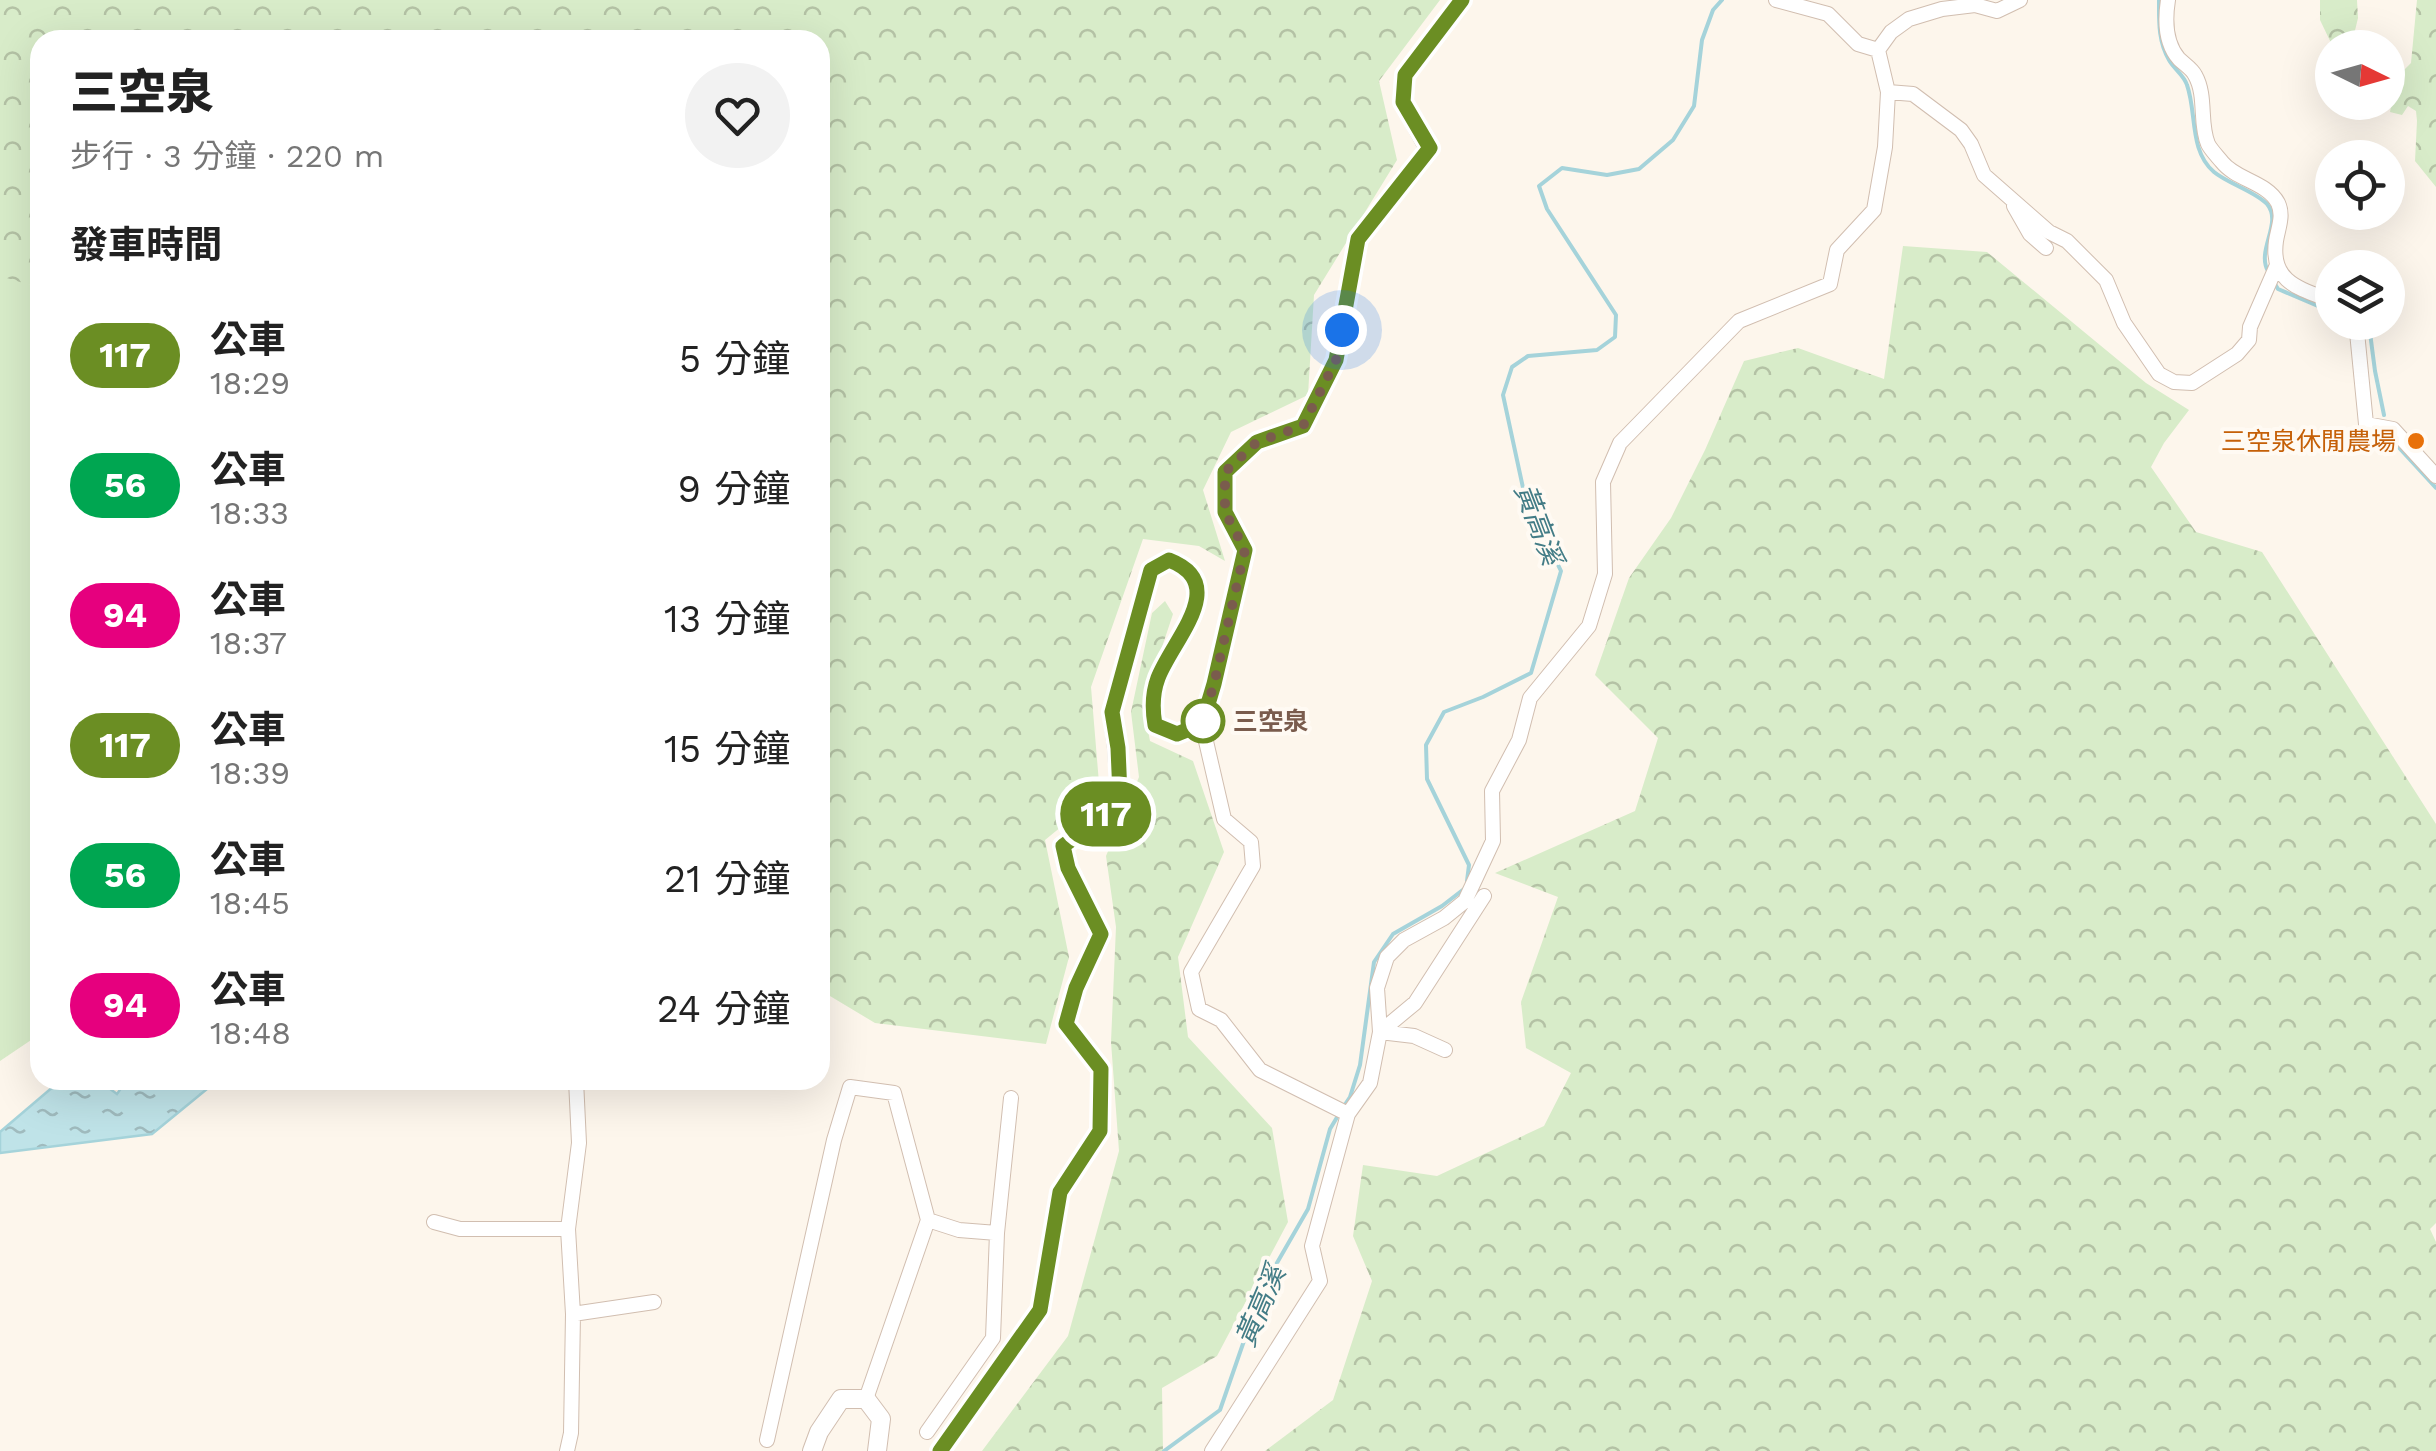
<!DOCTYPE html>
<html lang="zh-TW">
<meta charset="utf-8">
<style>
:root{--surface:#fff;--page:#f2f2f2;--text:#222;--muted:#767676}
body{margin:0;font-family:"Work Sans","Noto Sans TC",sans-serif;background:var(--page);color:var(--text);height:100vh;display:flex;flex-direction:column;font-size:38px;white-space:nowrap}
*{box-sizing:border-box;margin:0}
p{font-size:32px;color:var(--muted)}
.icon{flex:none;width:55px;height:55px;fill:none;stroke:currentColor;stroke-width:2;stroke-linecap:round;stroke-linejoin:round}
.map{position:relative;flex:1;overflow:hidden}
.drawer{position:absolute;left:30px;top:30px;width:800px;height:1060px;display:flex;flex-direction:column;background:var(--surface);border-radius:30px;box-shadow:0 10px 40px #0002}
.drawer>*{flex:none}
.badge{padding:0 20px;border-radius:32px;font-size:35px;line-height:65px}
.needle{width:65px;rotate:95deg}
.fabs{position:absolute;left:2315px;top:30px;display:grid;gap:20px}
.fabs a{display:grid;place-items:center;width:90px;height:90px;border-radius:50%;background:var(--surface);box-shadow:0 10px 40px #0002;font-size:50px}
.you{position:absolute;width:50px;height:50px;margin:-25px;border:8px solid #fff;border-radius:50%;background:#1a73e8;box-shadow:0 0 0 15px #1a73e833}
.map>.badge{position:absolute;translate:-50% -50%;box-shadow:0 0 0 5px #fff}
h2{padding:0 40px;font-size:38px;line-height:90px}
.round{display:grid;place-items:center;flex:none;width:105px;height:105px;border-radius:52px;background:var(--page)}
.overview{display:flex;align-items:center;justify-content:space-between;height:170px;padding:0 40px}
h1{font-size:48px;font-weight:800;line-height:75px}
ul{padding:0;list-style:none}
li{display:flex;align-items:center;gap:30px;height:130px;padding:0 40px}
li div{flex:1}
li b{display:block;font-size:38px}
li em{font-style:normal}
li .badge{min-width:110px;font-weight:700;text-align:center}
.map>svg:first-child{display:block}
</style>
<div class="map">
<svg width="2436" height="1451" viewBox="0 0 2436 1451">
<defs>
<pattern id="forest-crowns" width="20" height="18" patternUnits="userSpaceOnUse" patternTransform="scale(2.5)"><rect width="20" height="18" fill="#d8ecc9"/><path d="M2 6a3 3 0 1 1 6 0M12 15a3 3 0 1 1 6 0" fill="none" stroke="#b4c2a5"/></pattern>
<pattern id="water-ripples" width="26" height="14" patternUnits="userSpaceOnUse" patternTransform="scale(2.5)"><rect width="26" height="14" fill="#bfe3e8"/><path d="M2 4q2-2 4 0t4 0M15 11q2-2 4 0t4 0" fill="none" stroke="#a0bbbe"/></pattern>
</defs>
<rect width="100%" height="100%" fill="#fdf6ec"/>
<path fill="#d8ecc9" d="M 2,275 L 40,288 L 40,816 L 37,819 L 40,822 L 40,1034 L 0,1061 L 0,276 Z"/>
<path fill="url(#forest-crowns)" d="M 0,0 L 1440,0 L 1379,81 L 1397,160 L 1314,295 L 1308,395 L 1231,432 L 1203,490 L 1225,561 L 1199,546 L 1143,539 L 1091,687 L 1100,795 L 1045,840 L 1069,957 L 1046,1044 L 875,1023 L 820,990 L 820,40 L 40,40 L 40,288 L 0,276 Z
M 2320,0 L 2357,0 L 2358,18 L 2351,47 L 2333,47 L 2320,20 Z
M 2417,0 L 2436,0 L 2436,187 L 2415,161 L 2417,121 L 2416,111 L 2408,106 L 2402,115 L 2390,112 L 2393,97 L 2403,71 L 2411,63 Z
M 1903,246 L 1987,252 L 2146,383 L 2189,410 L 2164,443 L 2151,467 L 2196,532 L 2262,552 L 2436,824 L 2436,1223 L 2430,1229 L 2436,1242 L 2436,1451 L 1265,1451 L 1333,1400 L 1372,1281 L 1353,1236 L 1363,1165 L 1437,1176 L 1544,1126 L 1571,1073 L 1526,1048 L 1521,1002 L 1558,897 L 1495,873 L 1635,811 L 1658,738 L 1595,675 L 1629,578 L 1671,518 L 1705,450 L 1744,361 L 1798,348 L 1884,379 Z
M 1165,601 L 1173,614 L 1143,704 L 1150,741 L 1193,761 L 1224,852 L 1178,957 L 1188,1037 L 1272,1128 L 1288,1222 L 1217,1356 L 1162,1388 L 1163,1451 L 982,1451 L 1068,1336 L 1119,1151 L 1111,1042 L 1116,927 L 1106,856 L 1139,777 L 1131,712 L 1152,613 Z"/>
<path fill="url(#water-ripples)" stroke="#a5d3da" stroke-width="2.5" d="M 61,1080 L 98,1080 L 117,1094 L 127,1080 L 218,1080 L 152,1134 L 0,1153 L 0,1132 Z"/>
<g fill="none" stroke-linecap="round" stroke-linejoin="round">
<path stroke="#a5d3da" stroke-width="4" d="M 2159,0 C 2159,21 2158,41 2169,60 C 2174,69 2184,75 2187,85 C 2197,113 2189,151 2214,172 C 2227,183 2256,192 2267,204 C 2283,223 2256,250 2268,271
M 2275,284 L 2278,289 L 2332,312
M 2369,325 L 2375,371 L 2384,415
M 2391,439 L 2436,488
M 1467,881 L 1469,865 L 1427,779 L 1426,745 L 1444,712 L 1483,697 L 1531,673 L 1561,571 L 1525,497 L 1503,395 L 1512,367 L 1528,356 L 1597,350 L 1615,337 L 1616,315 L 1547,209 L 1539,186 L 1562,168 L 1607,175 L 1639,169 L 1673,140 L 1694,106 L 1702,40 L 1713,10 L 1722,0
M 1344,1106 L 1350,1097 L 1360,1065 L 1374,962 L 1393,934 L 1442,906 L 1464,889
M 1164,1451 L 1220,1410 L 1262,1289 L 1308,1209 L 1330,1129 L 1339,1114"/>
<defs>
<path id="minor" d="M 1776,0 L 1828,14 L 1858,44 L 1878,50
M 2168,0 C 2165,19 2165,43 2179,59 C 2184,64 2192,69 2195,75 C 2207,96 2199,123 2208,144 C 2211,150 2218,157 2222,162 C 2236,180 2267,182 2278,203 C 2284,216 2278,228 2276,241 C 2270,283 2301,289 2332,301
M 1888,92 L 1913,94 L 1961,130 L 1971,144 L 1984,175 L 2049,232 L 2067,241 L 2106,280 L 2124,323 L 2159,374 L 2174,382 L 2192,383 L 2237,354 L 2249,340 L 2250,327 L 2277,265
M 2014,206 L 2030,234 L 2046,248
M 2356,322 L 2366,424 L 2393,429 L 2436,476
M 1202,724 L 1224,819 L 1251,842 L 1253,866 L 1191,972 L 1199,1009 L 1221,1020 L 1260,1070 L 1348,1114
M 1445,1050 L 1414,1036 L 1380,1032 L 1415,1003 L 1484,896
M 434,1222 L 460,1229 L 568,1229
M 997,1233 L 1011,1098
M 573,1314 L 654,1302
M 866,1399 L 928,1220
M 767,1440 L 834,1140 L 850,1087 L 894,1093 L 928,1220 L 959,1230 L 997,1233 L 993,1338 L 927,1432
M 567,1451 L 571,1433 L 573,1314 L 568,1229 L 579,1143 L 576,1080
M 1212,1451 L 1320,1281 L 1312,1246 L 1348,1114 L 1370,1083 L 1380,1032 L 1377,988 L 1387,957 L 1404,940 L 1444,918 L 1465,901 L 1493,841 L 1492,791 L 1519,740 L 1530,698 L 1589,626 L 1605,574 L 1603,482 L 1620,443 L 1739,321 L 1830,284 L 1837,250 L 1874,210 L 1885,147 L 1888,92 L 1878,50 L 1891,32 L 1909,19 L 1942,9 L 1975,5 L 1997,11 L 2020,0"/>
<path id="tertiary" d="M 812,1451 L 819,1432 L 841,1399 L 866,1399 L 881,1419 L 877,1451
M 940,1451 L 1040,1310 L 1060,1192 L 1100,1131 L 1101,1069 L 1066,1025 L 1076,988 L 1101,934 L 1068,868 L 1063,846 L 1108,813 L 1120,795 L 1117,748 L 1112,712 L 1151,570 L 1169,560 C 1231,583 1173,639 1158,678 C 1152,694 1152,708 1155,725 L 1177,734 L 1202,724 L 1214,684 L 1245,550 L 1225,513 L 1225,472 L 1257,442 L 1303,426 L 1336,360 L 1358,239 L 1429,149 L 1403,102 L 1405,75 L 1462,0"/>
</defs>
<use href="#minor" stroke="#d1beb0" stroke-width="16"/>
<use href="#tertiary" stroke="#d1beb0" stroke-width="20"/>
<use href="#minor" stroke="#fff" stroke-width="14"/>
<use href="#tertiary" stroke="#fff" stroke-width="18"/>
</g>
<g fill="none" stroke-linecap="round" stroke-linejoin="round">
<defs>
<path id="line" d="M 940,1451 L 1040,1310 L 1060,1192 L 1100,1131 L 1101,1069 L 1066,1024 L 1076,988 L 1101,934 L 1068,868 L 1063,846 L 1108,813 L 1120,795 L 1118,748 L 1112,712 L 1151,570 L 1169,560 C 1231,584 1173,639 1158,678 C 1152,694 1152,708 1155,725 L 1177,734 L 1202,724 L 1214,684 L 1245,550 L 1225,512 L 1225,472 L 1257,442 L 1303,426 L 1336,360 L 1358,239 L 1430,148 L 1403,102 L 1405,75 L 1462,0"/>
</defs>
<use href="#line" stroke="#fff" stroke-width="22"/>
<use href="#line" stroke="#6b8e23" stroke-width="15"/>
<path stroke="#7a5c4d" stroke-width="10" stroke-dasharray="0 18" d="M 1203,721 L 1202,724 L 1214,684 L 1245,550 L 1225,512 L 1225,472 L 1257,442 L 1303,426 L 1336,360 L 1342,330"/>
</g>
<circle fill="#e8710a" stroke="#fffaf3" stroke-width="4" cx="2416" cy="441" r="10"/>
<circle fill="#fff" stroke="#6b8e23" stroke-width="5" cx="1203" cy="721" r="20"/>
<g text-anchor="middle" stroke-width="8" stroke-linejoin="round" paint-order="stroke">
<g font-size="25" fill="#c56008" stroke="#fffaf3" text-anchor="end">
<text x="2396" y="450">三空泉休閒農場</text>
</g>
<g font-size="25" font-weight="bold" fill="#7a5c4d" stroke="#fffaf3" text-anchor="start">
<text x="1233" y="730">三空泉</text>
</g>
<g font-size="28" font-style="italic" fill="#437c86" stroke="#fffaf3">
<text transform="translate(1539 524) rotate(69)" y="10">黃高溪</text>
<text transform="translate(1260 1306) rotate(-67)" y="10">黃高溪</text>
</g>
</g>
</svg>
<div class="fabs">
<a><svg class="needle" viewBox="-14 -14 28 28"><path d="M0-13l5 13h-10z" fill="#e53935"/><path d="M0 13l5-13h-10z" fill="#767676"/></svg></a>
<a><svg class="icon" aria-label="locate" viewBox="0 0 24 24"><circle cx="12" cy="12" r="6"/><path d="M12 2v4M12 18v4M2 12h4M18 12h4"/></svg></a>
<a><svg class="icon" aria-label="layers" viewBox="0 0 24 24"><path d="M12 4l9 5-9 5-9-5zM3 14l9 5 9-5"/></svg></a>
</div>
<div class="you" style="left:1342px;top:330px"></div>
<b class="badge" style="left:1106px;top:814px;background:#6b8e23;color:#fff">117</b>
<section class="drawer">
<div class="overview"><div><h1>三空泉</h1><p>步行 · 3 分鐘 · 220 m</p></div><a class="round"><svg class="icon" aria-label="heart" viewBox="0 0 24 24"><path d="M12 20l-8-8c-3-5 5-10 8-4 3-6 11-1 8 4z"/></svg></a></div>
<h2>發車時間</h2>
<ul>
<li><span class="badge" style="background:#6b8e23;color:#fff">117</span><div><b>公車</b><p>18:29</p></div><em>5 分鐘</em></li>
<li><span class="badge" style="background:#00a651;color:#fff">56</span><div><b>公車</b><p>18:33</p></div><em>9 分鐘</em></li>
<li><span class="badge" style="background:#e6007e;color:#fff">94</span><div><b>公車</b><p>18:37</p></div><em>13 分鐘</em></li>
<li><span class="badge" style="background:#6b8e23;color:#fff">117</span><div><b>公車</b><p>18:39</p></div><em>15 分鐘</em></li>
<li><span class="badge" style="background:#00a651;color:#fff">56</span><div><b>公車</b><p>18:45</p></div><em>21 分鐘</em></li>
<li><span class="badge" style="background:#e6007e;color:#fff">94</span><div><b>公車</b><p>18:48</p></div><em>24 分鐘</em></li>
</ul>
</section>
</div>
